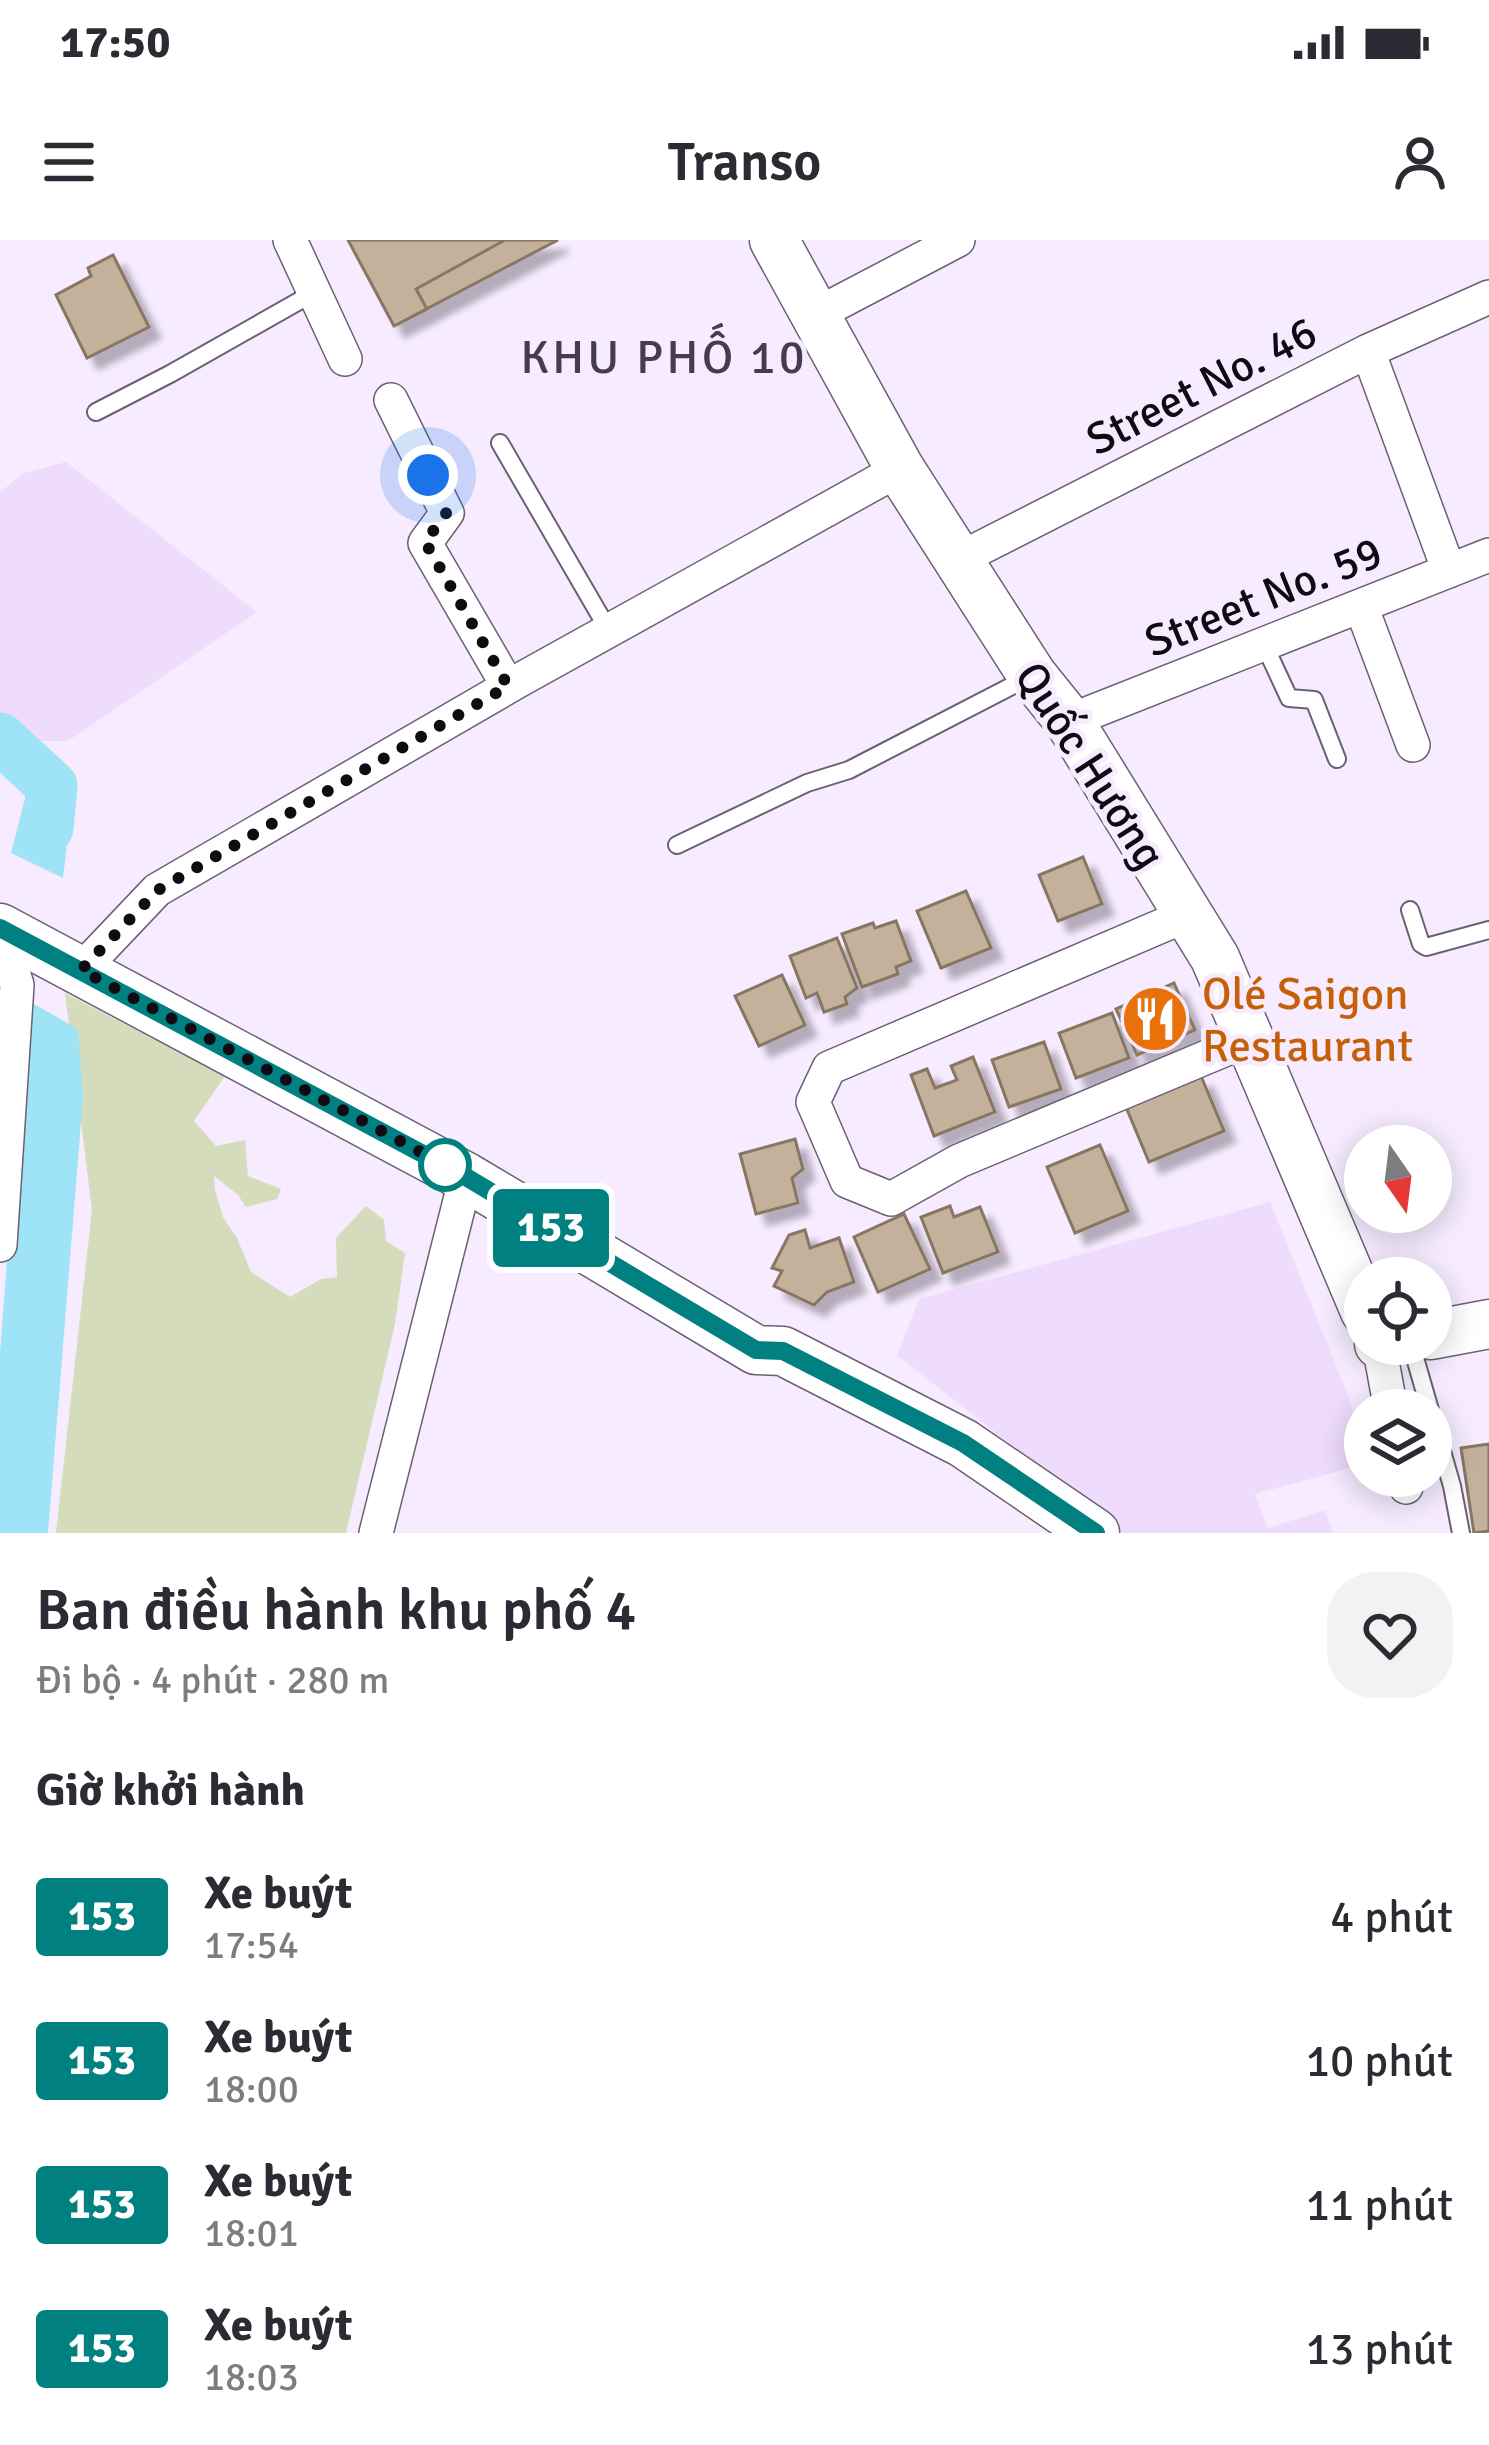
<!DOCTYPE html>
<html lang="vi">
<meta charset="utf-8">
<style>
:root{--surface:#fff;--page:#f2f2f3;--text:#2b2b33;--muted:#7c7c81}
body{margin:0;font-family:Signika,sans-serif;background:var(--page);color:var(--text);height:100vh;display:flex;flex-direction:column;font-size:45px;white-space:nowrap}
*{box-sizing:border-box;margin:0}
p{font-size:39px;color:var(--muted)}
.icon{flex:none;width:66px;height:66px;fill:none;stroke:currentColor;stroke-width:2;stroke-linecap:round;stroke-linejoin:round}
.map{position:relative;height:1293px;overflow:hidden}
.sheet{display:flex;flex-direction:column;background:var(--surface);flex:1}
.sheet>*{flex:none}
.badge{padding:0 24px;border-radius:9px;font-size:42px;line-height:78px}
.needle{width:78px;rotate:166deg}
.controls{position:absolute;left:1344px;top:885px;display:grid;gap:24px}
.controls a{display:grid;place-items:center;width:108px;height:108px;border-radius:50%;background:var(--surface);box-shadow:0 6px 30px #0003;font-size:60px}
.you{position:absolute;width:60px;height:60px;margin:-30px;border:9px solid #fff;border-radius:50%;background:#1a73e8;box-shadow:0 0 0 18px #1a73e833}
.map>.badge{position:absolute;translate:-50% -50%;box-shadow:0 0 0 6px #fff}
h2{padding:0 36px;font-size:45px;line-height:108px}
.round{display:grid;place-items:center;flex:none;width:126px;height:126px;border-radius:48px;background:var(--page)}
.head{display:flex;align-items:center;justify-content:space-between;height:204px;padding:0 36px}
h1{font-size:57px;font-weight:600;line-height:90px}
ul{padding:0;list-style:none}
li{display:flex;align-items:center;gap:36px;height:144px;padding:0 36px}
li div{flex:1}
li b{display:block;font-size:45px}
li em{font-style:normal}
li .badge{min-width:132px;font-weight:700;text-align:center}
.status{display:flex;justify-content:space-between;align-items:center;height:84px;padding:0 60px;background:var(--surface);direction:ltr}
.status svg{height:33px;fill:currentColor}
header{display:flex;justify-content:space-between;align-items:center;height:156px;padding:0 36px;background:var(--surface);font-size:54px;font-weight:600}
.map>svg:first-child{display:block}
</style>
<div class="status"><b>17:50</b><svg viewBox="0 0 49 12"><path d="M0 12V9h3v3zM5 12V6h3v6zM10 12V3h3v9zM15 12V0h3v12zM26 1h20v11H26zM47 4h2v5h-2z"/></svg></div>
<header><svg class="icon" aria-label="menu" viewBox="0 0 24 24"><path d="M4 6h16M4 12h16M4 18h16"/></svg>Transo<svg class="icon" aria-label="person" viewBox="0 0 24 24"><circle cx="12" cy="8" r="4"/><path d="M4 21q1-7 8-7t8 7"/></svg></header>
<div class="map">
<svg width="1489" height="1293" viewBox="0 0 1489 1293">
<defs>
<filter id="shadow"><feDropShadow dx="11" dy="11" stdDeviation="3" flood-color="#0004"/></filter>
</defs>
<rect width="100%" height="100%" fill="#f6ebff"/>
<path fill="#efdcfc" d="M 66,222 L 257,372 L 68,501 L 12,501 L 0,494 L 0,252 L 24,233 Z
M 1270,962 L 1348,1155 L 1362,1199 L 1361,1225 L 1255,1254 L 1268,1288 L 1325,1270 L 1333,1293 L 1123,1293 L 897,1115 L 919,1059 Z"/>
<path fill="#d5dcbb" d="M 65,753 L 225,836 L 194,881 L 216,906 L 245,900 L 248,936 L 281,949 L 277,959 L 246,967 L 238,955 L 214,936 L 215,950 L 223,977 L 237,998 L 251,1032 L 290,1057 L 321,1039 L 337,1037 L 336,998 L 366,966 L 384,980 L 386,1001 L 405,1013 L 395,1084 L 346,1293 L 56,1293 L 92,970 Z"/>
<path fill="#9ee3f6" d="M 37,512 L 75,537 L 63,638 L 11,613 Z
M 32,763 L 78,789 L 83,857 L 48,1293 L 0,1293 L 0,1113 L 26,769 Z"/>
<g fill="none" stroke-linecap="round" stroke-linejoin="round">
<path stroke="#9ee3f6" stroke-width="51" d="M 0,498 L 52,546 L 48,588"/>
</g>
<path fill="#c3b19b" stroke="#877662" stroke-width="3" filter="url(#shadow)" d="M 348,0 L 505,0 L 416,49 L 427,69 L 394,86 Z
M 348,0 L 558,0 L 394,86 Z
M 113,15 L 149,87 L 87,118 L 56,55 L 91,36 L 88,28 Z
M 1083,617 L 1102,664 L 1058,681 L 1039,635 Z
M 966,651 L 991,708 L 941,728 L 917,671 Z
M 896,681 L 911,721 L 896,727 L 898,734 L 862,747 L 842,694 L 873,683 L 875,688 Z
M 837,698 L 857,748 L 845,757 L 847,764 L 824,772 L 817,753 L 806,758 L 790,716 Z
M 782,735 L 805,785 L 759,806 L 735,756 Z
M 1174,743 L 1195,790 L 1137,815 L 1116,769 Z
M 1112,773 L 1129,818 L 1076,838 L 1059,793 Z
M 1044,802 L 1061,849 L 1009,867 L 992,820 Z
M 973,817 L 995,872 L 934,896 L 911,835 L 927,829 L 935,848 L 957,840 L 951,826 Z
M 1201,836 L 1224,891 L 1149,922 L 1126,867 Z
M 795,899 L 803,929 L 792,938 L 798,963 L 756,974 L 740,914 Z
M 1100,905 L 1128,971 L 1075,993 L 1047,927 Z
M 950,966 L 954,977 L 980,967 L 998,1012 L 943,1033 L 921,977 Z
M 904,974 L 930,1029 L 878,1052 L 854,997 Z
M 805,990 L 810,1008 L 839,998 L 854,1042 L 827,1052 L 814,1065 L 774,1046 L 782,1031 L 772,1028 L 789,995 Z
M 1489,1204 L 1489,1291 L 1474,1293 L 1461,1208 Z"/>
<g fill="none" stroke-linecap="round" stroke-linejoin="round">
<defs>
<path id="lane" d="M 96,172 L 170,134 L 315,52
M 500,203 L 609,391
M 1264,404 L 1289,458 L 1314,460 L 1337,519
M 677,605 L 807,543 L 849,530 L 1027,438
M 1410,670 L 1421,704 L 1426,707 L 1489,690
M 1411,1104 L 1430,1170
M 1431,1173 L 1452,1246 L 1461,1293"/>
<path id="street" d="M 290,0 L 345,119
M 815,75 L 958,0
M 1368,111 L 1449,331
M 391,160 L 447,273 L 425,303 L 508,446
M 957,320 L 1368,111 L 1489,57
M 1361,366 L 1413,505
M 1069,481 L 1489,315
M 1187,675 L 829,828 L 813,862 L 847,941 L 891,959 L 959,921 L 1250,799
M 0,722 L 14,735 L 17,745 L 0,1005
M 81,730 L 157,650 L 518,441 L 900,229
M 1379,1105 L 1391,1170
M 1404,1236 L 1406,1247
M 376,1293 L 466,937"/>
<path id="secondary" d="M 774,0 L 900,229 L 1032,435 L 1069,481 L 1215,718 L 1365,1071
M 0,688 L 466,937 L 756,1110 L 783,1111 L 963,1203 L 1095,1293
M 1431,1095 L 1489,1084
M 1379,1104 L 1382,1104"/>
</defs>
<use href="#lane" stroke="#6c6075" stroke-width="20"/>
<use href="#street" stroke="#6c6075" stroke-width="36"/>
<use href="#secondary" stroke="#6c6075" stroke-width="51"/>
<use href="#lane" stroke="#fff" stroke-width="16"/>
<use href="#street" stroke="#fff" stroke-width="33"/>
<use href="#secondary" stroke="#fff" stroke-width="48"/>
</g>
<g fill="none" stroke-linecap="round" stroke-linejoin="round">
<defs>
<path id="line" d="M 0,688 L 466,937 L 756,1110 L 783,1111 L 963,1203 L 1096,1293"/>
</defs>
<use href="#line" stroke="#fff" stroke-width="27"/>
<use href="#line" stroke="#008080" stroke-width="18"/>
<path stroke="#100b13" stroke-width="12" stroke-dasharray="0 21.6" d="M 428,235 L 447,272 L 425,302 L 508,446 L 158,650 L 81,730 L 445,925"/>
</g>
<defs>
<symbol id="restaurant-disc" viewBox="-11 -11 22 22"><circle r="9.5" fill="#e8710a" stroke="#f6ebff"/><path d="M-5-6h1v4h1v-4h1v4h1v-4h1v5L-1.5 .5V6h-2V.5L-5-1ZM5-6V6H3V1.5H1.5Q1.5-4 5-6Z" fill="#fff"/></symbol>
</defs>
<g fill-rule="evenodd">
<use href="#restaurant-disc" x="1117" y="741" width="76" height="76"/>
</g>
<circle fill="#fff" stroke="#008080" stroke-width="6" cx="445" cy="925" r="24"/>
<g text-anchor="middle" stroke-width="10" stroke-linejoin="round" paint-order="stroke">
<g font-size="45" fill="#100b13" stroke="#f6ebff">
<text transform="translate(1201 145) rotate(-27)" y="16">Street No. 46</text>
<text transform="translate(1263 356) rotate(-22)" y="16">Street No. 59</text>
<text transform="translate(1091 525) rotate(57)" y="16">Quốc Hương</text>
</g>
<g font-size="45" fill="#c56008" stroke="#f6ebff" text-anchor="start">
<text x="1202" y="769">Olé Saigon<tspan x="1202" dy="52">Restaurant</tspan></text>
</g>
<g font-size="48" letter-spacing="3" fill="#473b4f" stroke="#f6ebff">
<text x="664" y="133">KHU PHỐ 10</text>
</g>
</g>
</svg>
<div class="controls">
<a><svg class="needle" viewBox="-14 -14 28 28"><path d="M0-13l5 13h-10z" fill="#e53935"/><path d="M0 13l5-13h-10z" fill="#7c7c81"/></svg></a>
<a><svg class="icon" aria-label="locate" viewBox="0 0 24 24"><circle cx="12" cy="12" r="6"/><path d="M12 2v4M12 18v4M2 12h4M18 12h4"/></svg></a>
<a><svg class="icon" aria-label="layers" viewBox="0 0 24 24"><path d="M12 4l9 5-9 5-9-5zM3 14l9 5 9-5"/></svg></a>
</div>
<div class="you" style="left:428px;top:235px"></div>
<b class="badge" style="left:551px;top:988px;background:#008080;color:#fff">153</b>
</div>
<section class="sheet">
<div class="head"><div><h1>Ban điều hành khu phố 4</h1><p>Đi bộ · 4 phút · 280 m</p></div><a class="round"><svg class="icon" aria-label="heart" viewBox="0 0 24 24"><path d="M12 20l-8-8c-3-5 5-10 8-4 3-6 11-1 8 4z"/></svg></a></div>
<h2>Giờ khởi hành</h2>
<ul>
<li><span class="badge" style="background:#008080;color:#fff">153</span><div><b>Xe buýt</b><p>17:54</p></div><em>4 phút</em></li>
<li><span class="badge" style="background:#008080;color:#fff">153</span><div><b>Xe buýt</b><p>18:00</p></div><em>10 phút</em></li>
<li><span class="badge" style="background:#008080;color:#fff">153</span><div><b>Xe buýt</b><p>18:01</p></div><em>11 phút</em></li>
<li><span class="badge" style="background:#008080;color:#fff">153</span><div><b>Xe buýt</b><p>18:03</p></div><em>13 phút</em></li>
</ul>
</section>
